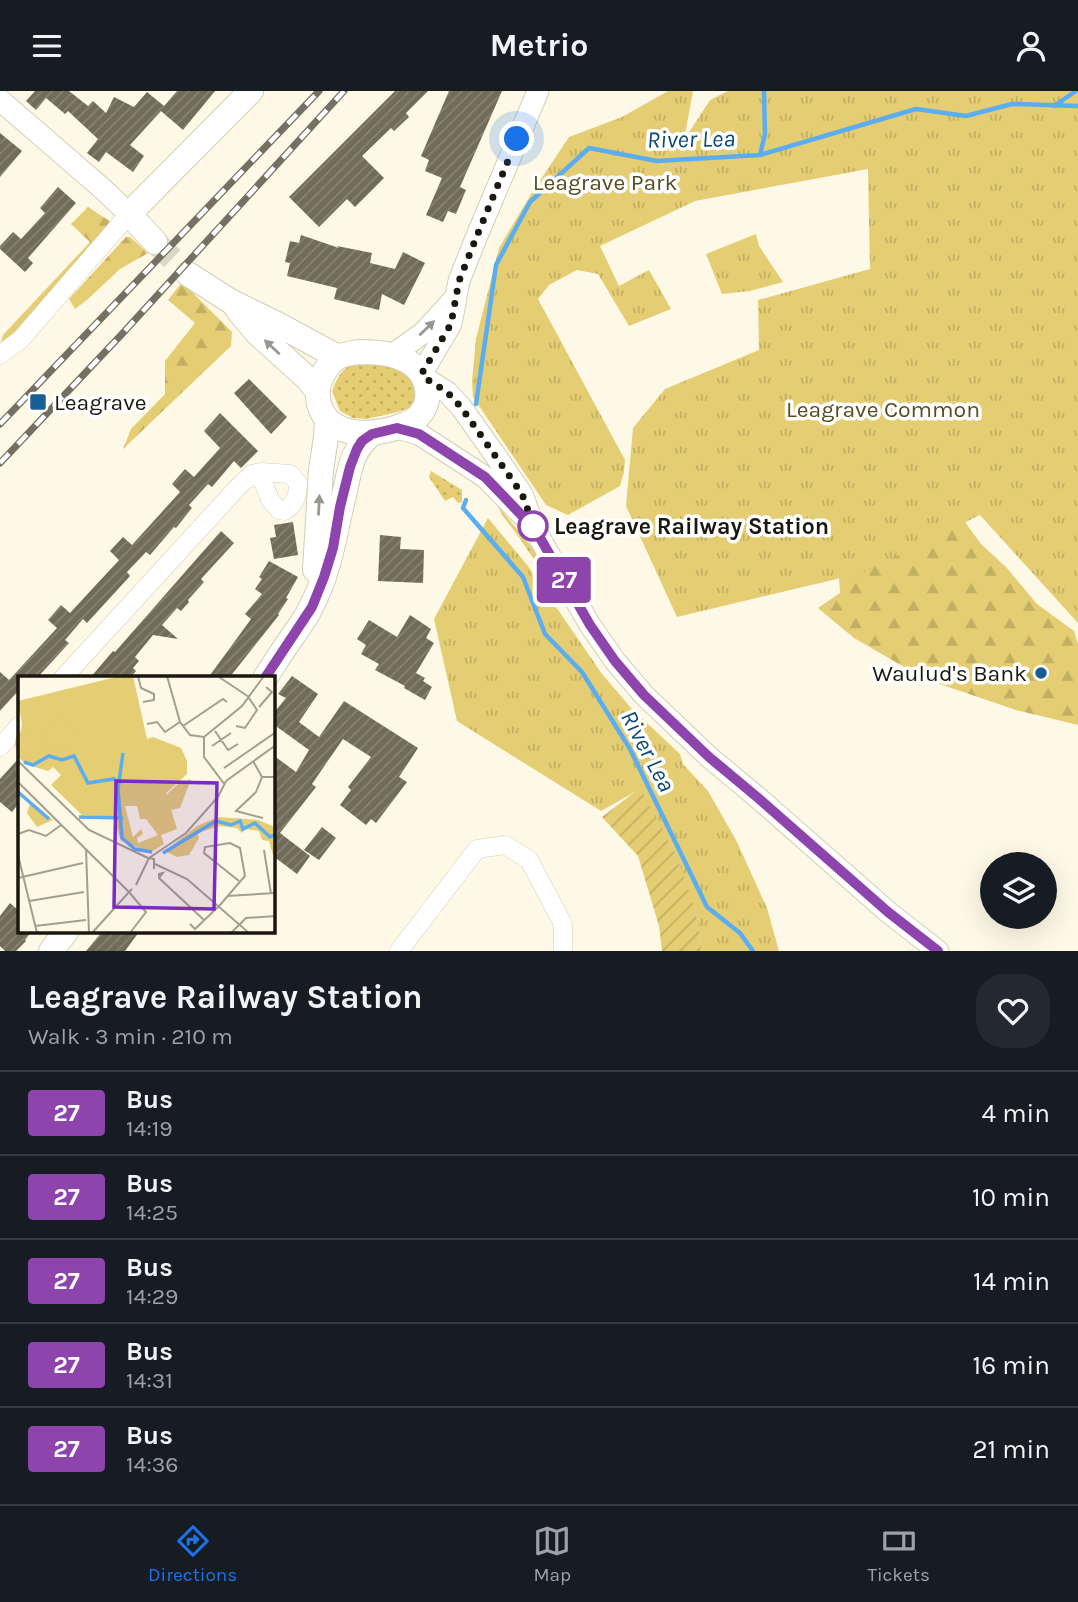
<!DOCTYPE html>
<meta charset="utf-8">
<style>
:root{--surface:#171b24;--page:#242831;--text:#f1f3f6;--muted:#9ea1a6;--line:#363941;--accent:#1a73e8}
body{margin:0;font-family:Karla,sans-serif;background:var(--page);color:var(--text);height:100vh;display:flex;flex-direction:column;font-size:26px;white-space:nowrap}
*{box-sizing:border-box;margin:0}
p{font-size:23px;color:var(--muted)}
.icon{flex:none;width:38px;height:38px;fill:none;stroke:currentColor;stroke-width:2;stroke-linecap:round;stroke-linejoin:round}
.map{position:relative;height:860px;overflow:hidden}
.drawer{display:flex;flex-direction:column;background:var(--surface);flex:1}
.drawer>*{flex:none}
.badge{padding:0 14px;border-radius:5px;font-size:24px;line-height:46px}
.fabs{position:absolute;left:980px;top:761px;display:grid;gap:14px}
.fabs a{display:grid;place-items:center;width:77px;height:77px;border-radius:50%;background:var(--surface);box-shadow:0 7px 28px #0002;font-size:35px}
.you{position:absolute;width:35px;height:35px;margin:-18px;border:5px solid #fff;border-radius:50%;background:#1a73e8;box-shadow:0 0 0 10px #1a73e833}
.map>.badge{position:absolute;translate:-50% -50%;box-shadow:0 0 0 4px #fff}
.round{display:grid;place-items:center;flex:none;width:74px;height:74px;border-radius:28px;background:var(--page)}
.headline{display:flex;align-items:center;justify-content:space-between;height:119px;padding:0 28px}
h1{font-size:33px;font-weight:700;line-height:52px}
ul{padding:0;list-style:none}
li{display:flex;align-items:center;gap:21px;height:84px;padding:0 28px;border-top:2px solid var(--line)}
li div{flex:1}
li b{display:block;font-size:26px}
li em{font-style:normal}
li .badge{min-width:77px;font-weight:700;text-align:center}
header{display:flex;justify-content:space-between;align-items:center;height:91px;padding:0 28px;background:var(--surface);font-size:32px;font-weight:700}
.menu{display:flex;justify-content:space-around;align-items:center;height:98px;border-top:2px solid var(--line);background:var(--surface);font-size:19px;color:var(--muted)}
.menu a{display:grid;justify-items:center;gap:4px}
.menu .selected{color:var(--accent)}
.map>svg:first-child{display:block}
</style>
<header><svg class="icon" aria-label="menu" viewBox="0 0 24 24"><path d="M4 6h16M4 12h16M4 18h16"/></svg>Metrio<svg class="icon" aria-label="person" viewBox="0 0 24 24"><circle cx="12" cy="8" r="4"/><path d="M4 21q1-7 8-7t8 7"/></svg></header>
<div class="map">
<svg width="1078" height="860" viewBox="0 0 1078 860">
<defs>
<pattern id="grass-dots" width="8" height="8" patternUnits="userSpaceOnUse" patternTransform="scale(1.75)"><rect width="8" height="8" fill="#e4cd72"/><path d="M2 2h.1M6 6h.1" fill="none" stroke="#c3af62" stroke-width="1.8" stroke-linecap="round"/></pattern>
<pattern id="forest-firs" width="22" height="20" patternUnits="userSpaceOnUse" patternTransform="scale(1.75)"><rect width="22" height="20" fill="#e4cd72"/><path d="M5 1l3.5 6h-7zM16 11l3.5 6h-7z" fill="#c3af62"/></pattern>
<pattern id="park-tufts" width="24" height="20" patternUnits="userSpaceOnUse" patternTransform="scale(1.75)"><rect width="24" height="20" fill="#e4cd72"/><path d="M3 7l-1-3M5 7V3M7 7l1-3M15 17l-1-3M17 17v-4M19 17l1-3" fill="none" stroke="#c3af62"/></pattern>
<pattern id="garden-furrows" width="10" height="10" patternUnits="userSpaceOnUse" patternTransform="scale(1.75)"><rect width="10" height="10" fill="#e4cd72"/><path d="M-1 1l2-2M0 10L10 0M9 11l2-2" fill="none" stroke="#c3af62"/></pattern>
<pattern id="building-hatch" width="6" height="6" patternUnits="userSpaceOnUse" patternTransform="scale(1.75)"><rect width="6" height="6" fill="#716c57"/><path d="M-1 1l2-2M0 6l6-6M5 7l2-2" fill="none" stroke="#878374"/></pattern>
</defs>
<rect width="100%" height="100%" fill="#fef9e6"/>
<path fill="url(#grass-dots)" d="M 369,269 L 411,282 L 416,295 L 416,307 L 410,317 L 394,322 L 366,328 L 353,327 L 340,320 L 332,300 C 341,278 345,274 369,269 Z
M 431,380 L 462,399 L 462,411 L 458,412 L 453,406 L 445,410 L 429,386 Z
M 498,415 L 539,465 L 603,570 L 516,442 L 502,424 Z"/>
<path fill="url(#forest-firs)" d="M 88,116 L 111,131 L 14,244 L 1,251 L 3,244 L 90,151 L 71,133 Z
M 126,146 L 130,146 L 148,162 L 120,178 L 88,208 L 75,218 L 69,208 Z
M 182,191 L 232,241 L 231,255 L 123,358 L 131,338 L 165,303 L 165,270 L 195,232 L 168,209 Z
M 954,416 L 981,453 L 1006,476 L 1037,513 L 1074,540 L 1078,553 L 1078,634 L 1016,619 L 925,588 L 854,547 L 818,517 L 840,502 L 838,471 Z"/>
<path fill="url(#park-tufts)" d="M 668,0 L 693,0 L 684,49 L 710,9 L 728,0 L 1078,0 L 1078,532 L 980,424 L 862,482 L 677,526 L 626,415 L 633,337 L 665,298 L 759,259 L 758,209 L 870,178 L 868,78 L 695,110 L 600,155 L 619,195 L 649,179 L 671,218 L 629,235 L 598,183 L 577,179 L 549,194 L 538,208 L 625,369 L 624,381 L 620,395 L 568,424 L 546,414 L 473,306 L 472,290 L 476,248 L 499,157 L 531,103 L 569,46 L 622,26 Z
M 756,143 L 759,155 L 783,191 L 750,200 L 722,203 L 706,163 Z
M 488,427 L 528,475 L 602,583 L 632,618 L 680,663 L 683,673 L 708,700 L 736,749 L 767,817 L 779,860 L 702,860 L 696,822 L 640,698 L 601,720 L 457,630 L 434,528 Z"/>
<path fill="url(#garden-furrows)" d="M 640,697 L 677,766 L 696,822 L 702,860 L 662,860 L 659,835 L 638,765 L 602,726 Z"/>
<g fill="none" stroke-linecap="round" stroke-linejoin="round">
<path stroke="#5badf2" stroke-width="4.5" d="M 1054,15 L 1076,0
M 760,64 L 765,43 L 764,0
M 476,313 L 496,174 L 530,111 L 589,57 L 657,70 L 760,64 L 916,18 L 966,25 L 1012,13 L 1078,15
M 466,409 L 463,417 L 523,486 L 545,543 L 582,581 L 630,658 L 707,816 L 740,842 L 753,860"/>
</g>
<path fill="url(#building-hatch)" d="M 35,0 L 69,0 L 88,15 L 93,10 L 106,22 L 114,6 L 134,16 L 147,1 L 164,15 L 177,0 L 215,0 L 183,39 L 161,20 L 130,54 L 144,65 L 133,81 L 106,61 L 99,71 L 87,62 L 98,48 L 68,20 L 65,23 L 46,7 L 36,19 L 26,10 Z
M 395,0 L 428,0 L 406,22 L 409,26 L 394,40 L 391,37 L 362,65 L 384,87 L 355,116 L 347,108 L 319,136 L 289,106 Z
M 449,0 L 502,0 L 460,96 L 466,99 L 456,123 L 448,120 L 443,131 L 426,124 L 442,87 L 425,80 L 429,69 L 421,65 Z
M 0,42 L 22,60 L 0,86 Z
M 58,96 L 76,112 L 28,167 L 33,172 L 25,181 L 0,158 L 0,155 L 13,141 L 21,148 L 45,122 L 40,117 Z
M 301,144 L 339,157 L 337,155 L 372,162 L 370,172 L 395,178 L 403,161 L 425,172 L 404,214 L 382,203 L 379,219 L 334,208 L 337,197 L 287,185 L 290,172 L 285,171 L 290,150 L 299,152 Z
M 249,288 L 287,326 L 271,343 L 234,302 Z
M 220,322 L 258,360 L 241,377 L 234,370 L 212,396 L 208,393 L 189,414 L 192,417 L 176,437 L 174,436 L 150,464 L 146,461 L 127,481 L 130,485 L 87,532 L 83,528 L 65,549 L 69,552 L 37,587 L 19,587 L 19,599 L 0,620 L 0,581 L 9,589 L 57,537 L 48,529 L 61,514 L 70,522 L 119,469 L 110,460 L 123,446 L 132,454 L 180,401 L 172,393 L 185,378 L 194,386 L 220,357 L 204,340 Z
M 293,431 L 298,464 L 274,468 L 270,447 L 276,446 L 274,434 Z
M 221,440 L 234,452 L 201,488 L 204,491 L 188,509 L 189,511 L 181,520 L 177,517 L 162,534 L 178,548 L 153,544 L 135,566 L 139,570 L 133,577 L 136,580 L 130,587 L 90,587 L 113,560 L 115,561 Z
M 380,444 L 401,446 L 400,458 L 424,459 L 423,492 L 378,490 Z
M 269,470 L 298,486 L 286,507 L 288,508 L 278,523 L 279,524 L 229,587 L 208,587 L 251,528 L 245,523 L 262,503 L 255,498 L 262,488 L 259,486 Z
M 410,524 L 431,538 L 426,547 L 434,552 L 416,582 L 425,587 L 423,590 L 432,596 L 425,609 L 404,597 L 405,595 L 375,579 L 379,573 L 361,563 L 366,554 L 357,548 L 369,529 L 397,546 Z
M 292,585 L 318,603 L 299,631 L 319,646 L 344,610 L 418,657 L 399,686 L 407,691 L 376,732 L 371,728 L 366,734 L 340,714 L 351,699 L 348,696 L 371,666 L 343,648 L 312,693 L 316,696 L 280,742 L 310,765 L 297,783 L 273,765 L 273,664 L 296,681 L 309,659 L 273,633 L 273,623 L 286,607 L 278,603 Z
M 19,667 L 19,712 L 12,721 L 0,711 L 0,688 Z
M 322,736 L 336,747 L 319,769 L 304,759 Z
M 10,812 L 19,820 L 19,841 L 31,841 L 25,849 L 26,850 L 16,860 L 5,860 L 0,855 L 0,825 Z
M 102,841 L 139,841 L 125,860 L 86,860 Z"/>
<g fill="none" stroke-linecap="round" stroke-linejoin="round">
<path stroke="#dcd7c6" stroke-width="24" stroke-dasharray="24 12" stroke-linecap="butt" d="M 155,151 L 188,183"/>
<defs>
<path id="minor" d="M 0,264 L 21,248 L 129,123
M 63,587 L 238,396 L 252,383 L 261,381 L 290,383 L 298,392 C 298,405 295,413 285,420 L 279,419 L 270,409 L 263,390 L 252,383
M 0,656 L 19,635
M 399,860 L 477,758 L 505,754 L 529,769 L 563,833 L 563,860"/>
<path id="tertiary" d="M 0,9 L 104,99 L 129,123
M 392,264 L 423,242 L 455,207
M 422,282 L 451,233 L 459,190 L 476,147 L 538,0
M 425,287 L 447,301 L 461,316 L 488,354 L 522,403 L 535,438 L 543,453 L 590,534 L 615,570 L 644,604 L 709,666 L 757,706 L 888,821 L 938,860
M 397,337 L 419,343 L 485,386 L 529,431"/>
<path id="secondary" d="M 155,151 L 129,123 L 251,0
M 188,183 L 230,210 L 279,234 L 338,266
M 237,218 L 257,242 L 308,288 L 317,300
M 359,261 C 376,261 392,262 407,270 C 433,284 436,321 406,333 C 379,345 329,350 319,313 C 317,303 317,295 321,287 C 325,279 331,270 338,266 C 344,263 353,262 359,261 Z
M 315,479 L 321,379 L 326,346 L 327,330
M 265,587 C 275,572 284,557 295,542 C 301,533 308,524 312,514 C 331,478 335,439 345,400 C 350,377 352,358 372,343
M 51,860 L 66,841"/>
</defs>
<use href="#minor" stroke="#d4ceb6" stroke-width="19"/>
<use href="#tertiary" stroke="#d4ceb6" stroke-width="23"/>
<use href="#secondary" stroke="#d4ceb6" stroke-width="26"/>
<use href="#minor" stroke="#fff" stroke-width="18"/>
<use href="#tertiary" stroke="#fff" stroke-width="21"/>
<use href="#secondary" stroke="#fff" stroke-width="24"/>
<defs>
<path id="rail" d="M 0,333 L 319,0
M 0,372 L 122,243 L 344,0"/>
</defs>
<use href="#rail" stroke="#747164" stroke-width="7"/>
<use href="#rail" stroke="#fff" stroke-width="4.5" stroke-dasharray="13" stroke-linecap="butt"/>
</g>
<defs><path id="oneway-solid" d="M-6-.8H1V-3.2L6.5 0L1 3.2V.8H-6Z" transform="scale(1.75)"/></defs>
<g fill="#989793">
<use href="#oneway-solid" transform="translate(427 237) rotate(-44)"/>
<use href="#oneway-solid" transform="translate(272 256) rotate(-137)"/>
<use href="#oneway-solid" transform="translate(319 414) rotate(-87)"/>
</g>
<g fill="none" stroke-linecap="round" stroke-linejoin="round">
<defs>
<path id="line" d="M 265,587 L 312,516 L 324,486 L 333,457 L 340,416 L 350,376 L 357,358 L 362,350 L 372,343 L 397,337 L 419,343 L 485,386 L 535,438 L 590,534 L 615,570 L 644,604 L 709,666 L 757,706 L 888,821 L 938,860"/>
</defs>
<use href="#line" stroke="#fff" stroke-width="16"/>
<use href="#line" stroke="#8e44ad" stroke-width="10"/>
<path stroke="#1a180f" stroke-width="7" stroke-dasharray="0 12.6" d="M 517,48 L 476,147 L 459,190 L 451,233 L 422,282 L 425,287 L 447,301 L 461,316 L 522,403 L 535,438 L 533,435"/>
</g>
<g fill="#195f93" stroke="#fff" stroke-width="2.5">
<rect x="29" y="302" width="18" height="18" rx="3.5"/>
<circle cx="1041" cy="582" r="7"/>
</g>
<circle fill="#fff" stroke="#8e44ad" stroke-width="3.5" cx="533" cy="435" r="14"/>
<g text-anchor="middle" stroke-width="7" stroke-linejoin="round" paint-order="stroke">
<g font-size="23" fill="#574c20" stroke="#fff">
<text x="605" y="99">Leagrave Park</text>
<text x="883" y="326">Leagrave Common</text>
</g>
<g font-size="23" fill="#1a180f" stroke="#fff" text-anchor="start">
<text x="54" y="319">Leagrave</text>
<text x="1027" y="590" text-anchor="end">Waulud's Bank</text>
</g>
<g font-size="23" font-weight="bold" fill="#1a180f" stroke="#fff" text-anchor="start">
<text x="554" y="443">Leagrave Railway Station</text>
</g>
<g font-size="24" font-style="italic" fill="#0a4976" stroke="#fff">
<text transform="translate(691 48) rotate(-1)" y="8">River Lea</text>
<text transform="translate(648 660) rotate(62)" y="8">River Lea</text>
</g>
</g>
<g transform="translate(18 585)">
<rect width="257" height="257" fill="#fef9e6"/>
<path d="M 173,103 L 162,132 L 153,134 L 147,120 L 161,107 Z" fill="#e4cd72"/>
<path d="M 102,0 L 115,0 L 129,63 L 135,61 L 163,72 L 169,85 L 169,98 L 148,117 L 159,153 L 143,159 L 146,168 L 133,176 L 103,165 L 95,141 L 64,139 L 33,109 L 43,99 L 35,91 L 30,95 L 7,88 L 0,80 L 4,47 L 0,25 ZM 107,130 L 119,130 L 122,143 L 128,143 L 140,159 L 120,167 L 119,162 L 125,158 L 123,153 L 115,161 ZM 200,141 L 240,144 L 257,151 L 257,186 L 251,165 L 244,164 L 241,155 L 227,153 L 224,157 L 219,152 L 202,150 L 179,157 L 181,162 L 171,179 L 159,181 L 147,175 L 179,150 Z" fill="#e4cd72" fill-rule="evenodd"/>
<path d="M 12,128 L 16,128 L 35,144 L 19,151 L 9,137 Z" fill="#e4cd72"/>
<path d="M27 58a15 15 0 1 1 30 0a15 15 0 1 1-30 0ZM-3 67a15 15 0 1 1 30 0a15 15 0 1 1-30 0ZM 54,96 L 77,122 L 62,135 L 39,108 Z" fill="#e4cd72"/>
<path fill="none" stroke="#5badf2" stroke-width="3.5" d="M 105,77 L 100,113 L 104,162 L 117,173 L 134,176M 6,86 L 15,89 L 31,80 L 44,84 L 56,80 L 70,107 L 96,103 L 100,108M 0,116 L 31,143M 61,141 L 105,142M 145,177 L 198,145 L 213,149 L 222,145 L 225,153 L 237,147 L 252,161 L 258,158"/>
<path fill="none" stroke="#a39f90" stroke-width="2" d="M 12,0 L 43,0M 120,0 L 123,12 L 136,18 L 136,24 L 125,26M 149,0 L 162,46 L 172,59 L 186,61M 201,1 L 231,21M 241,31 L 254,16 L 248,11M 129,48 L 139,46 L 147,56 L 162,46M 165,50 L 205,23 L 209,26M 218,50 L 227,52 L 239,34 L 231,22M 197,55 L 210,74 L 220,68M 186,61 L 224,30 L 246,0M 186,61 L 186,81 L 207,109M 194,70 L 213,57M 0,85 L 71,154 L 130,182M 235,85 L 244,101 L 258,101M 206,92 L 258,56M 244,101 L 238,116 L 218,135 L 245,142M 208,105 L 258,69M 0,106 L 111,216 L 114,213M 0,158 L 11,154 L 28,160 L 43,149M 68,173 L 71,257M 246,174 L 253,218M 0,179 L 19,257M 131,182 L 168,157 L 200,121 L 208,105M 137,188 L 169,203 L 231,257M 0,202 L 65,187M 141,202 L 145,197 L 141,198 L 141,202 L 186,244M 118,209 L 131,182 L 136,183 L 136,193M 209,220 L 258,217M 11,225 L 66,216M 172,248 L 177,253 L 202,229 L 227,200 L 222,172 L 212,167 L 187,171 L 186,177 L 221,205M 17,250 L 68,244M 74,257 L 111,216 L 128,236 L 112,257M 213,257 L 228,242 L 258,240"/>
<path fill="#7b2cbf" fill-opacity="0.15" stroke="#7b2cbf" stroke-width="3.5" d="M 98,105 L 199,107 L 196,233 L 96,231 Z"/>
<rect width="257" height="257" fill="none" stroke="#1a180f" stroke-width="3.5"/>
</g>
</svg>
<div class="fabs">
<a><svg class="icon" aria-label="layers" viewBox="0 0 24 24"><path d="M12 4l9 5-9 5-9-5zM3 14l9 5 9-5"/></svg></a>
</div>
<div class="you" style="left:517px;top:48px"></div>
<b class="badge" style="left:564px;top:489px;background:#8e44ad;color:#fff">27</b>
</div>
<section class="drawer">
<div class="headline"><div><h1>Leagrave Railway Station</h1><p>Walk · 3 min · 210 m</p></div><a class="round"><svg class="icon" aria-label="heart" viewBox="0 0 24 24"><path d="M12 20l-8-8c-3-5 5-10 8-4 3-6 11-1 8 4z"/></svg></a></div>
<ul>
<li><span class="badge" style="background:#8e44ad;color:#fff">27</span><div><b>Bus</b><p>14:19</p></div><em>4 min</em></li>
<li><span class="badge" style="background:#8e44ad;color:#fff">27</span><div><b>Bus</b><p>14:25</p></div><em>10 min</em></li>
<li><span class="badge" style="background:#8e44ad;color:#fff">27</span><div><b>Bus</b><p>14:29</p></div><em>14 min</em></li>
<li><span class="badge" style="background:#8e44ad;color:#fff">27</span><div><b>Bus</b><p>14:31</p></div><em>16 min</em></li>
<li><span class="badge" style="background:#8e44ad;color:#fff">27</span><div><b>Bus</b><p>14:36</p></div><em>21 min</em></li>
</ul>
</section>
<nav class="menu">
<a class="selected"><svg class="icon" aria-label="directions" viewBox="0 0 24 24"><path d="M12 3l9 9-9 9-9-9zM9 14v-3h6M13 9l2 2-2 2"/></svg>Directions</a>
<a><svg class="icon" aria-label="map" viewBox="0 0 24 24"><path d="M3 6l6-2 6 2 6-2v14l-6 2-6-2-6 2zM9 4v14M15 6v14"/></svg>Map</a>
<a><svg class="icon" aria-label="tickets" viewBox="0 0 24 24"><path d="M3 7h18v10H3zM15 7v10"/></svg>Tickets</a>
</nav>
